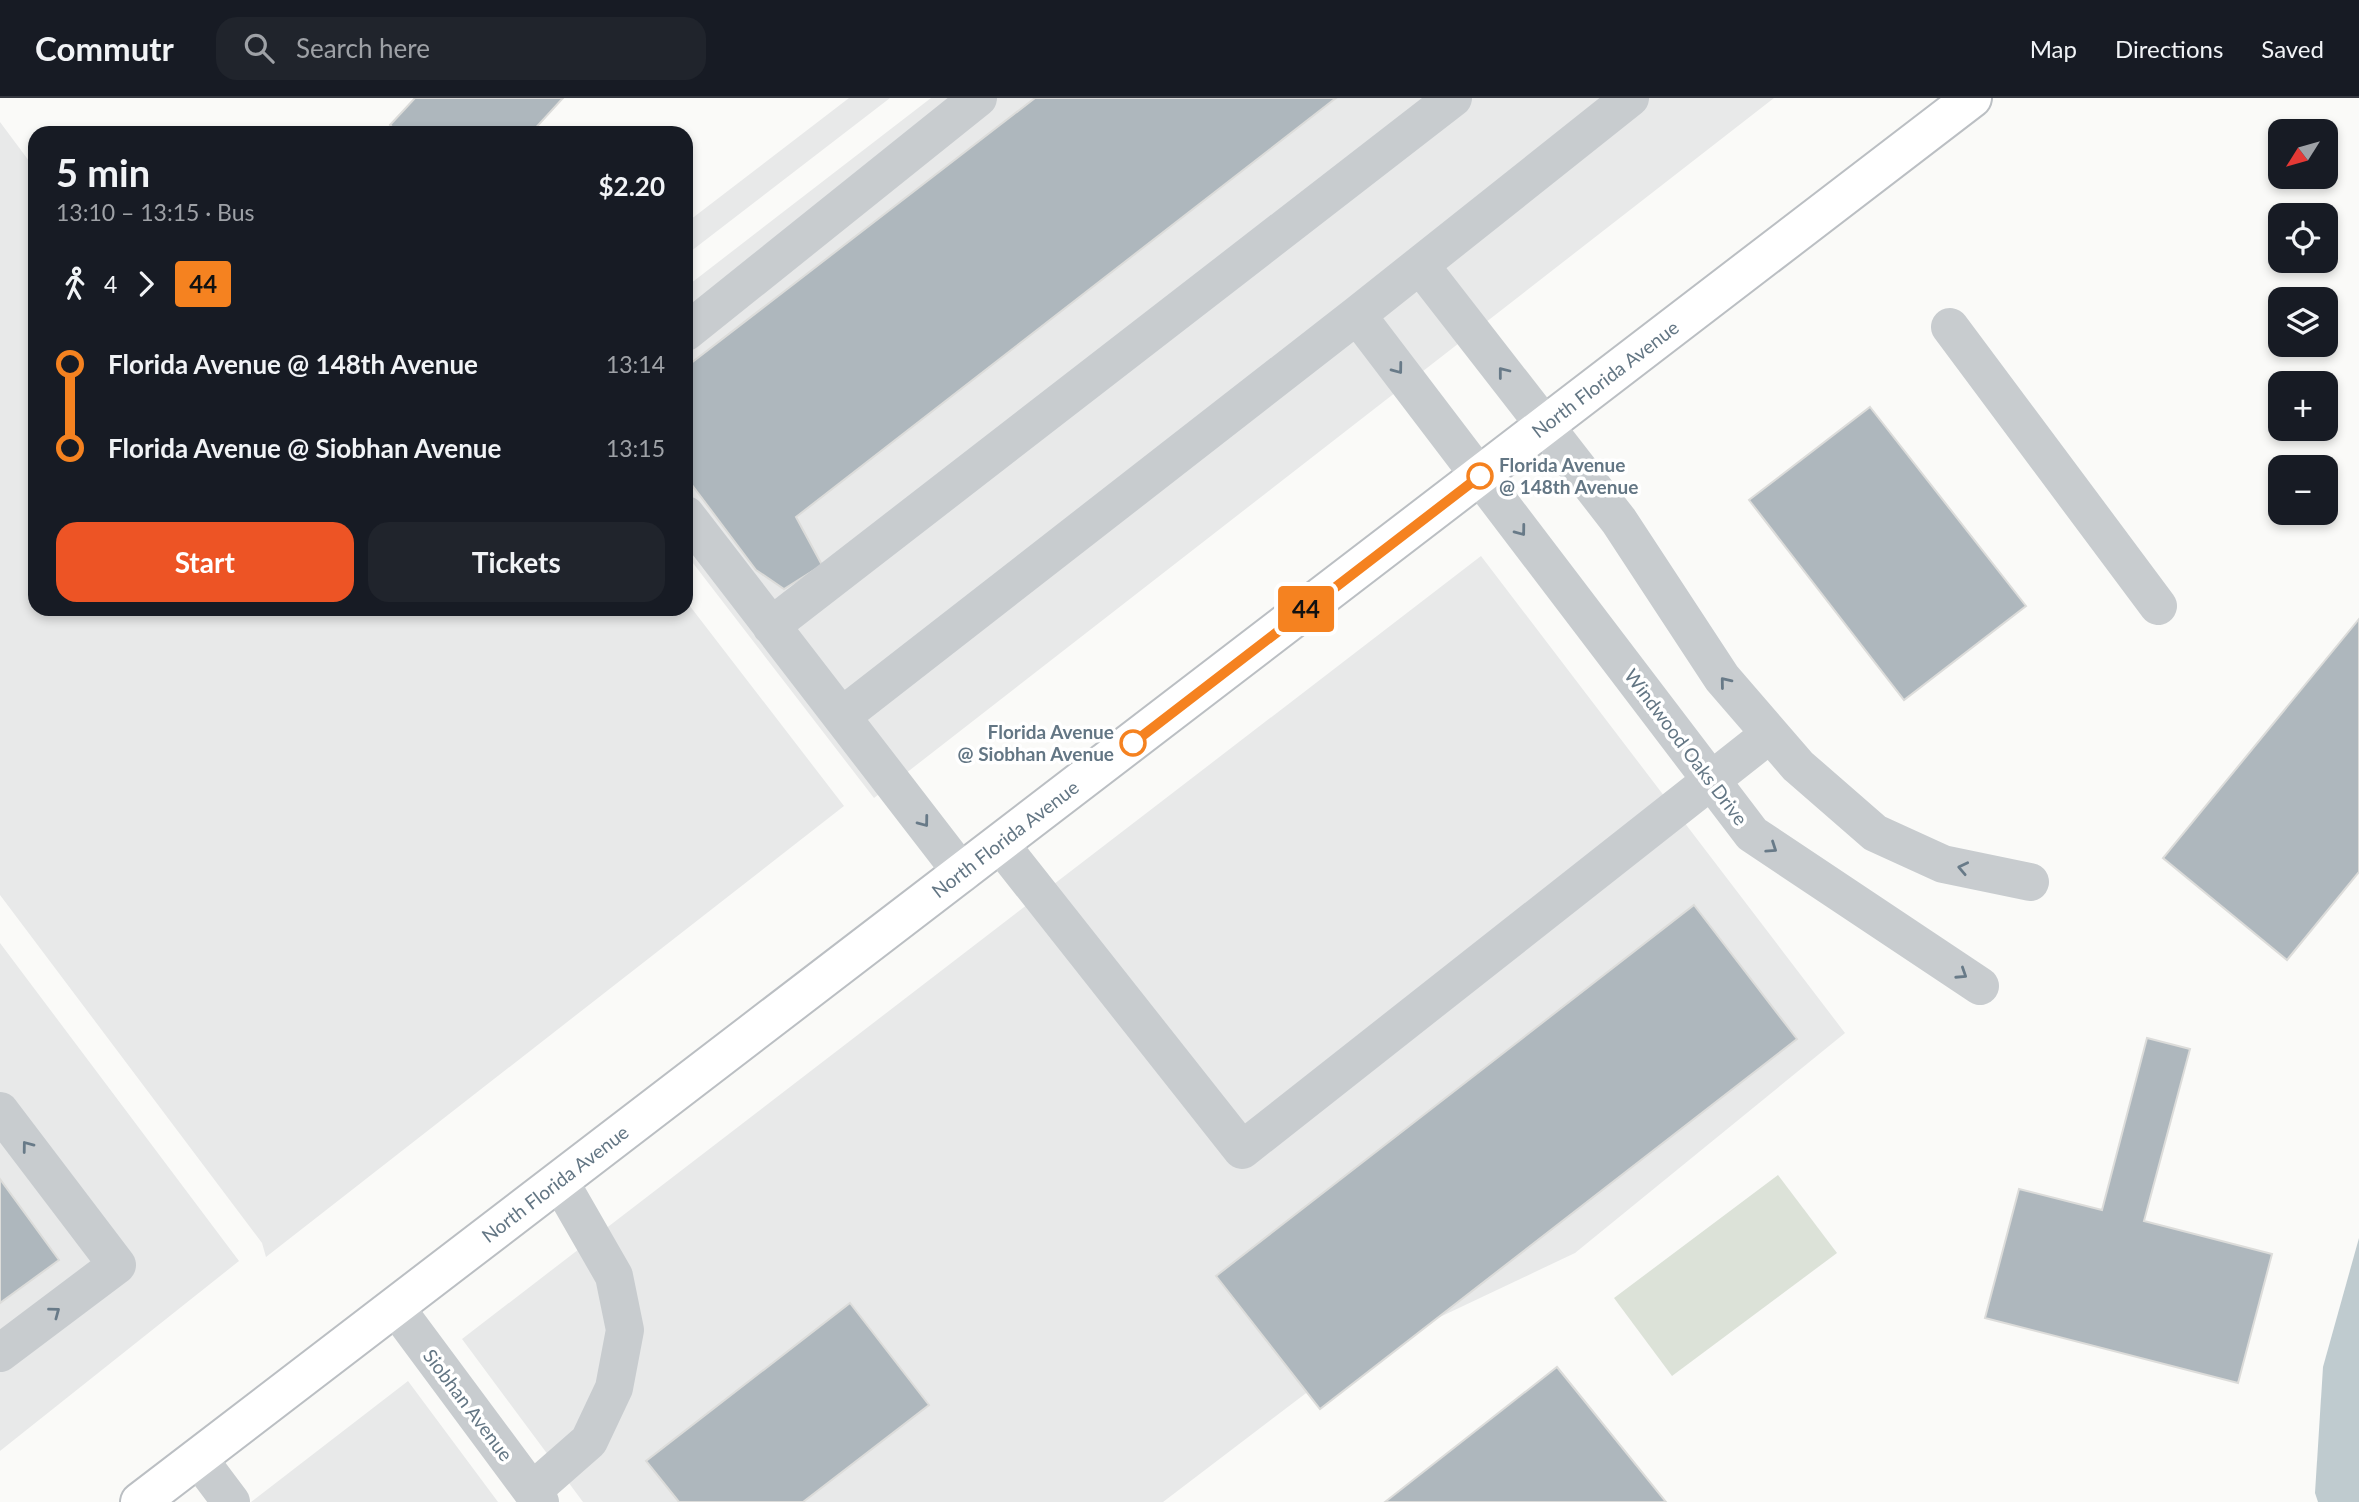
<!DOCTYPE html>
<meta charset="utf-8">
<style>
:root{--surface:#171b24;--page:#20242c;--text:#f1f3f6;--muted:#9ea1a6;--line:#363941;--accent:#ed5425}
body{margin:0;font-family:Lato,sans-serif;background:var(--page);color:var(--text);height:100vh;display:flex;flex-direction:column;font-size:26px;white-space:nowrap}
*{box-sizing:border-box;margin:0}
p{font-size:23px;color:var(--muted)}
.icon{flex:none;width:38px;height:38px;fill:none;stroke:currentColor;stroke-width:2;stroke-linecap:round;stroke-linejoin:round}
.map{position:relative;flex:1;overflow:hidden}
.sheet{position:absolute;left:28px;top:28px;width:665px;height:490px;display:flex;flex-direction:column;background:var(--surface);border-radius:21px;box-shadow:0 4px 10px #0003}
.sheet>*{flex:none}
.badge{padding:0 14px;border-radius:5px;font-size:24px;line-height:46px}
.needle{width:46px;rotate:233deg}
.controls{position:absolute;left:2268px;top:21px;display:grid;gap:14px}
.controls a{display:grid;place-items:center;width:70px;height:70px;border-radius:14px;background:var(--surface);box-shadow:0 4px 10px #0003;font-size:35px}
.map>.badge{position:absolute;translate:-50% -50%;box-shadow:0 0 0 4px #fff}
.legs{display:flex;align-items:center;gap:10px;height:77px;padding:0 28px;font-size:23px}
.legs p{margin-inline-start:auto}
.summary{display:flex;align-items:center;justify-content:space-between;height:119px;padding:0 28px}
h1{font-size:38px;font-weight:700;line-height:52px}
.primary-button{display:flex;gap:14px;margin-top:auto;padding:14px 28px}
.primary-button a{flex:1;height:80px;border-radius:21px;background:var(--accent);color:#fff;font-size:28px;font-weight:700;line-height:80px;text-align:center}
.primary-button a+a{background:var(--page);color:var(--text)}
ul{padding:0 28px;list-style:none}
li{display:flex;align-items:center;gap:24px;height:84px;font-size:26px}
li i{display:grid;place-items:center;width:10px;height:100%;margin:0 9px;background:currentColor}
li i::after{content:'';width:18px;height:18px;margin:-9px;border:5px solid;border-radius:50%;background:var(--surface)}
li p{margin-inline-start:auto}
li:first-child i{background:linear-gradient(#0000 50%,currentColor 0)}
li:last-child i{background:linear-gradient(currentColor 50%,#0000 0)}
header{display:flex;align-items:center;gap:42px;box-sizing:border-box;height:98px;padding:0 35px;background:var(--surface);border-bottom:2px solid var(--line)}
header strong{font-size:33px}
nav{display:flex;gap:38px;margin-inline-start:auto;font-size:24px}
.search{width:490px;height:63px;background:var(--page);display:flex;align-items:center;gap:18px;box-sizing:border-box;padding:0 24px;border-radius:21px;color:var(--muted);font-size:26px}
.map>svg:first-child{display:block}
</style>
<header>
<strong>Commutr</strong>
<div class="search"><svg class="icon" aria-label="search" viewBox="0 0 24 24"><circle cx="10" cy="10" r="6"/><path d="M15 15l6 6"/></svg>Search here</div>
<nav><a>Map</a><a>Directions</a><a>Saved</a></nav>
</header>
<div class="map">
<svg width="2359" height="1404" viewBox="0 0 2359 1404">
<rect width="100%" height="100%" fill="#fafaf8"/>
<path fill="#e8e9e9" d="M 849,0 L 890,0 L 686,157 L 686,125 Z
M 931,0 L 1774,0 L 874,700 L 686,456 L 686,189 Z
M 0,24 L 35,71 L 35,511 L 686,511 L 686,503 L 844,708 L 266,1159 L 262,1145 L 0,797 Z
M 1481,458 L 1845,935 L 1575,1155 L 1351,1261 L 1163,1404 L 583,1404 L 462,1241 Z
M 0,845 L 239,1163 L 0,1353 Z
M 408,1283 L 498,1404 L 251,1404 Z"/>
<path fill="#dce2d8" d="M 1778,1077 L 1837,1155 L 1672,1278 L 1614,1200 Z"/>
<path fill="#bfcbcf" d="M 2359,1140 L 2359,1404 L 2318,1404 L 2315,1395 L 2323,1269 Z"/>
<path fill="#aeb7bd" stroke="#dcdcda" stroke-width="2" d="M 415,0 L 563,0 L 531,35 L 399,35 L 390,27 Z
M 1035,0 L 1336,0 L 796,419 L 822,467 L 784,491 L 756,472 L 686,379 L 686,269 Z
M 1870,309 L 2026,508 L 1904,602 L 1749,402 Z
M 2359,521 L 2359,774 L 2287,862 L 2163,760 Z
M 1694,807 L 1797,941 L 1320,1311 L 1216,1178 Z
M 2147,940 L 2190,951 L 2144,1123 L 2272,1156 L 2238,1285 L 1985,1220 L 2019,1091 L 2102,1112 Z
M 0,1081 L 59,1162 L 0,1205 Z
M 850,1205 L 929,1307 L 803,1404 L 679,1404 L 646,1363 Z
M 1557,1269 L 1666,1404 L 1385,1404 Z"/>
<g fill="none" stroke-linecap="round" stroke-linejoin="round">
<defs>
<g id="major">
<path id="s1" d="M 140,1404 L 1972,0"/>
</g>
</defs>
<use href="#major" stroke="#bbbfc3" stroke-width="42"/>
<path stroke="#c8cccf" stroke-width="38" d="M 1420,167 L 1619,423 L 1722,580 L 1798,668 L 1875,735 L 1943,766 L 2030,784
M 1357,217 L 1752,736 L 1980,888
M 1950,229 L 2158,508
M 686,234 L 978,0
M 686,417 L 962,775
M 771,528 L 1453,0
M 842,618 L 1357,217 L 1630,0
M 1000,746 L 1242,1052 L 1770,636
M 0,1013 L 117,1167 L 0,1255
M 396,1210 L 540,1404
M 198,1360 L 231,1404
M 532,1393 L 589,1343 L 614,1290 L 625,1232 L 614,1178 L 560,1084"/>
<use href="#major" stroke="#fff" stroke-width="38"/>
</g>
<defs><path id="oneway-chevron" d="M-2-3.5L2.5 0L-2 3.5" fill="none" stroke-width="1.6" stroke-linecap="round" stroke-linejoin="round" transform="scale(1.75)"/></defs>
<g stroke="#687a88">
<use href="#oneway-chevron" transform="translate(1398 271) rotate(53)"/>
<use href="#oneway-chevron" transform="translate(1503 274) rotate(-128)"/>
<use href="#oneway-chevron" transform="translate(1521 433) rotate(53)"/>
<use href="#oneway-chevron" transform="translate(1725 584) rotate(-129)"/>
<use href="#oneway-chevron" transform="translate(924 724) rotate(53)"/>
<use href="#oneway-chevron" transform="translate(1772 750) rotate(34)"/>
<use href="#oneway-chevron" transform="translate(1963 770) rotate(-168)"/>
<use href="#oneway-chevron" transform="translate(1962 876) rotate(33)"/>
<use href="#oneway-chevron" transform="translate(27 1048) rotate(-127)"/>
<use href="#oneway-chevron" transform="translate(55 1214) rotate(-37)"/>
</g>
<g fill="none" stroke-linecap="round" stroke-linejoin="round">
<defs>
<path id="line-1" d="M 1133,645 L 1480,378"/>
</defs>
<use href="#line-1" stroke="#fff" stroke-width="16"/>
<use href="#line-1" stroke="#f58220" stroke-width="10"/>
</g>
<g fill="#fff" stroke="#f58220" stroke-width="3.5">
<circle cx="1480" cy="378" r="12"/>
<circle cx="1133" cy="645" r="12"/>
</g>
<g text-anchor="middle" stroke-width="7" stroke-linejoin="round" paint-order="stroke">
<g font-size="19" fill="#637684" stroke="#fff">
<text dy="7" stroke="none"><textPath href="#s1" startOffset="1846">North Florida Avenue</textPath></text>
<text transform="translate(1686 649) rotate(53)" y="7">Windwood Oaks Drive</text>
<text dy="7" stroke="none"><textPath href="#s1" startOffset="1090">North Florida Avenue</textPath></text>
<text dy="7" stroke="none"><textPath href="#s1" startOffset="523">North Florida Avenue</textPath></text>
<text transform="translate(468 1307) rotate(53)" y="7">Siobhan Avenue</text>
</g>
<g font-size="19" font-weight="bold" fill="#637684" stroke="#fff" text-anchor="start">
<text x="1499" y="374">Florida Avenue<tspan x="1499" dy="22">@ 148th Avenue</tspan></text>
<text x="1114" y="641" text-anchor="end">Florida Avenue<tspan x="1114" dy="22">@ Siobhan Avenue</tspan></text>
</g>
</g>
</svg>
<div class="controls">
<a><svg class="needle" viewBox="-14 -14 28 28"><path d="M0-13l5 13h-10z" fill="#e53935"/><path d="M0 13l5-13h-10z" fill="#9ea1a6"/></svg></a>
<a><svg class="icon" aria-label="locate" viewBox="0 0 24 24"><circle cx="12" cy="12" r="6"/><path d="M12 2v4M12 18v4M2 12h4M18 12h4"/></svg></a>
<a><svg class="icon" aria-label="layers" viewBox="0 0 24 24"><path d="M12 4l9 5-9 5-9-5zM3 14l9 5 9-5"/></svg></a>
<a>+</a>
<a>−</a>
</div>
<b class="badge" style="left:1306px;top:511px;background:#f58220;color:#111">44</b>
<section class="sheet">
<div class="summary"><div><h1>5 min</h1><p>13:10 – 13:15 · Bus</p></div><b>$2.20</b></div>
<div class="legs"><svg class="icon" aria-label="walk" viewBox="0 0 24 24"><circle cx="13" cy="4" r="2"/><path d="M13 8l-2 6 4 7M11 14l-3 7M7 12l3-4h3l4 4"/></svg>4<svg class="icon" aria-label="forward" viewBox="0 0 24 24"><path d="M9 5l7 7-7 7"/></svg><b class="badge" style="background:#f58220;color:#111">44</b></div>
<ul>
<li><i style="color:#f58220"></i><b>Florida Avenue @ 148th Avenue</b><p>13:14</p></li>
<li><i style="color:#f58220"></i><b>Florida Avenue @ Siobhan Avenue</b><p>13:15</p></li>
</ul>
<div class="primary-button"><a>Start</a><a>Tickets</a></div>
</section>
</div>
